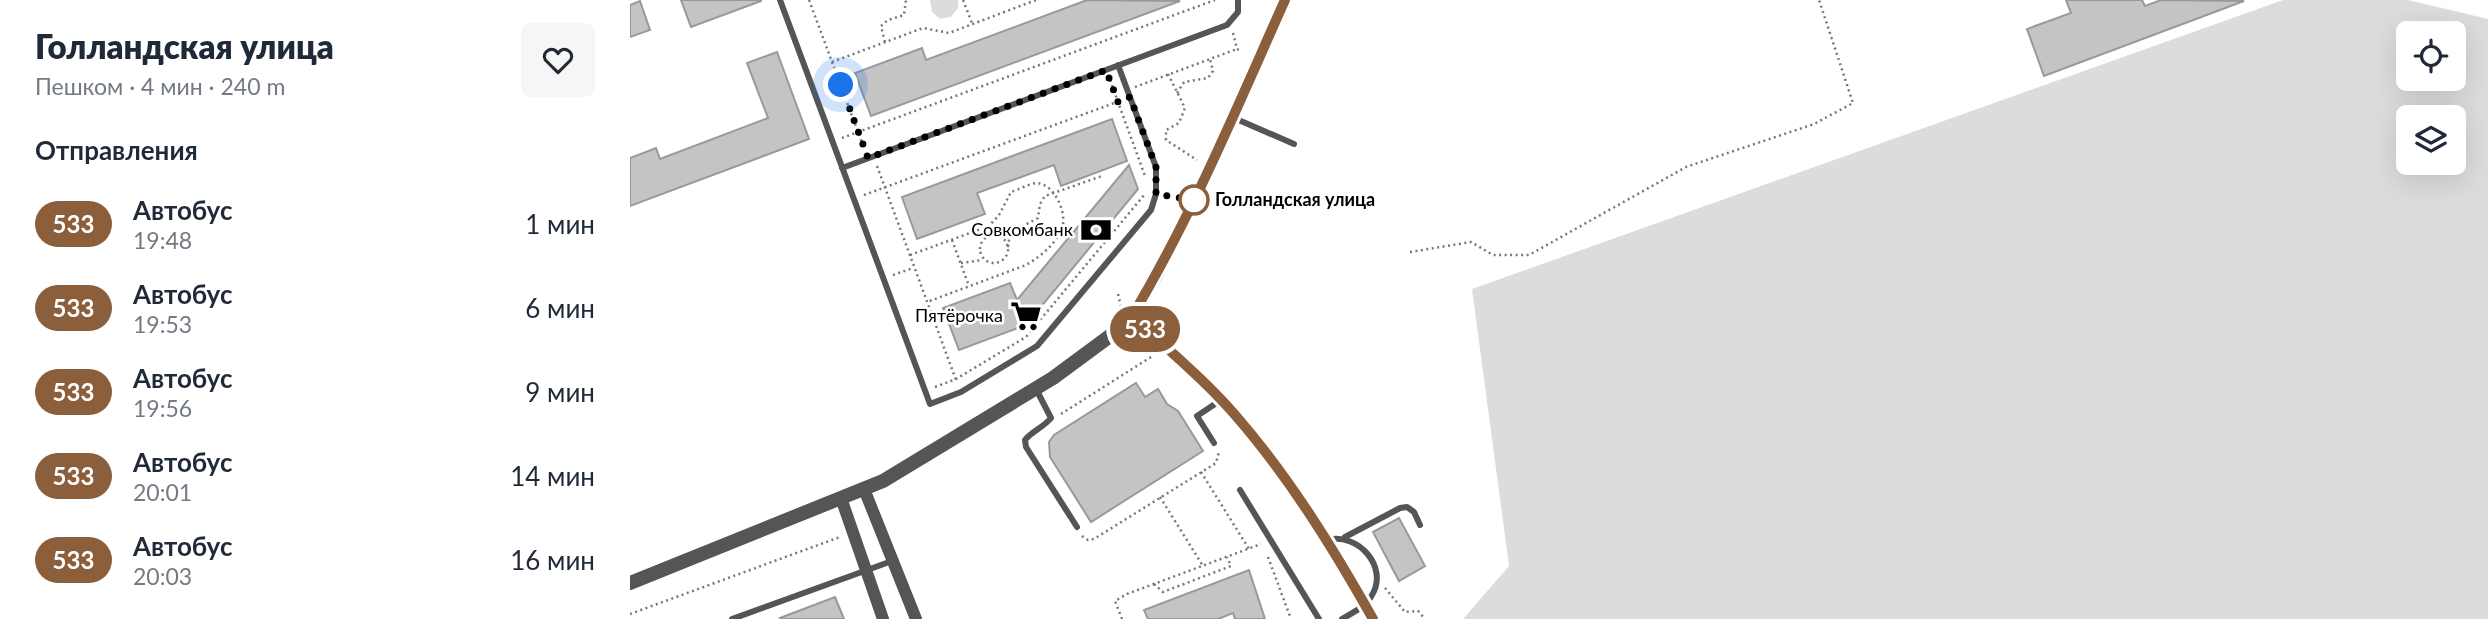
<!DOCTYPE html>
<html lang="ru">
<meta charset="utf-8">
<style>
:root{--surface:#fff;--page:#f6f6f7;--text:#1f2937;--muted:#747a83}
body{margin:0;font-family:Lato,sans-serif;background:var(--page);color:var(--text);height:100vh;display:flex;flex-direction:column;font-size:26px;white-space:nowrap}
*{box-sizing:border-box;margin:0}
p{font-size:23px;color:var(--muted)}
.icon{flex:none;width:38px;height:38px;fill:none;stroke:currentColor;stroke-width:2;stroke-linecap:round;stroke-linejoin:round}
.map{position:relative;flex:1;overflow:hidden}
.panel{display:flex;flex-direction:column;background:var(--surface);width:630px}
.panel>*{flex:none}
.badge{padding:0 14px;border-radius:23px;font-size:24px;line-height:46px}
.buttons{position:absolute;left:1766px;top:21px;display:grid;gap:14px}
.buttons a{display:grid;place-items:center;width:70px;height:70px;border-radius:10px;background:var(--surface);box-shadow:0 7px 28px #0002;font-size:35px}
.you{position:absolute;width:35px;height:35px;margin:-18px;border:5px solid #fff;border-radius:50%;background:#1a73e8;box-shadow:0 0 0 10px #1a73e833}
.map>.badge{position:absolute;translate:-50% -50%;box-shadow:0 0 0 4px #fff}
h2{padding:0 35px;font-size:26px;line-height:63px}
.round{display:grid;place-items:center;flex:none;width:74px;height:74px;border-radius:10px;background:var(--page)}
.summary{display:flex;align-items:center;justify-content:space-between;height:119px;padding:0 35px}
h1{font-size:33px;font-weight:800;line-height:52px}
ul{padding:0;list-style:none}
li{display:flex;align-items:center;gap:21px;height:84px;padding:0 35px}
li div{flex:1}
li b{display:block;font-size:26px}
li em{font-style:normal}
li .badge{min-width:77px;font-weight:700;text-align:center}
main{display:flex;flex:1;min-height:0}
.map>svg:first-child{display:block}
</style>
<main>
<section class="panel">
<div class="summary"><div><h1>Голландская улица</h1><p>Пешком · 4 мин · 240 m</p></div><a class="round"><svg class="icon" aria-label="heart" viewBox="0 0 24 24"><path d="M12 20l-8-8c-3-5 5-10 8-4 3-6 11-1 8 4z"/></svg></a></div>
<h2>Отправления</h2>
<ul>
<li><span class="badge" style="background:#8b5e3c;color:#fff">533</span><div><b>Автобус</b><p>19:48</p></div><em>1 мин</em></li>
<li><span class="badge" style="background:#8b5e3c;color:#fff">533</span><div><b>Автобус</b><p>19:53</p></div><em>6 мин</em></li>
<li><span class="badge" style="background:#8b5e3c;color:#fff">533</span><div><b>Автобус</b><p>19:56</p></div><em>9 мин</em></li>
<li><span class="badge" style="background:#8b5e3c;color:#fff">533</span><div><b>Автобус</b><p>20:01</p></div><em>14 мин</em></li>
<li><span class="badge" style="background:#8b5e3c;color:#fff">533</span><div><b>Автобус</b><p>20:03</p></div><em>16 мин</em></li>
</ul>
</section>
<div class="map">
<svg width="1858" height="619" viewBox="0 0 1858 619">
<rect width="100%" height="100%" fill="#fff"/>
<path fill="#dcdcdc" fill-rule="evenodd" d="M 300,0 L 328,0 L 328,8 L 321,17 L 310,19 L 302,12 Z
M 1653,0 L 1778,0 L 1858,19 L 1858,619 L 833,619 L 879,566 L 842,289 ZM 1778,33 L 1824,33 L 1824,79 L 1778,79 ZM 1778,117 L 1824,117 L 1824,163 L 1778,163 Z"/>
<path fill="#c4c4c4" stroke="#999" stroke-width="2" d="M 51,0 L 131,0 L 131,1 L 61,27 Z
M 457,0 L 550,1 L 241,116 L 225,73 L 292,48 L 296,60 Z
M 1436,0 L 1512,0 L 1515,6 L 1531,0 L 1614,1 L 1414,76 L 1397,29 L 1441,13 Z
M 10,1 L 20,30 L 0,37 L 0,5 Z
M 147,52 L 179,139 L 0,206 L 0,158 L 26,148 L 30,159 L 138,118 L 117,63 Z
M 482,119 L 497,161 L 431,186 L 424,165 L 347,193 L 355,214 L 287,239 L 272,197 Z
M 499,165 L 508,189 L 396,325 L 329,350 L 313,308 L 380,283 L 387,300 Z
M 506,383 L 515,397 L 528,389 L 537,404 L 548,411 L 573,451 L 461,522 L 420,457 L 419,442 L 424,435 Z
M 769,518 L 795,566 L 769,581 L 743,532 Z
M 619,570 L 635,619 L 605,619 L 603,613 L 588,619 L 518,619 L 514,610 Z
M 205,597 L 214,619 L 151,619 L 150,618 Z"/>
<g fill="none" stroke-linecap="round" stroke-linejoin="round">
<path stroke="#777" stroke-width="2.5" stroke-dasharray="2 3.5" stroke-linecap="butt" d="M 179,0 L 234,148
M 333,0 L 342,23
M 603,33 L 607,49 L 611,51
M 255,42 L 251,26 L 258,20 L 274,15 L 276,0
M 202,62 L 293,28 L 319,33 L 406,0
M 538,74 L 555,108 L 549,123 L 536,130 L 536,140 L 567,160
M 480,80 L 515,176
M 505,87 L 607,49
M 547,93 L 554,82 L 578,78 L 583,71 L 580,59
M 212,138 L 585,0
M 247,166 L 326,380
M 234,195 L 487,102
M350 249a14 14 0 1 1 28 0a14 14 0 1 1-28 0Z
M 322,240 L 339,286
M 378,247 L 380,233 L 408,218 L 410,204 L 415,196 L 472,176
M 780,252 L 841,242 L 863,255 L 899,255 L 1056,167 L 1184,124 L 1223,103 L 1189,0
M 280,255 L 359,226 L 369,215 L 381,192 C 388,190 398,184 406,183 C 425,183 439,216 431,231 C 424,245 410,257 396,265 L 297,302
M 331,263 L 352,260
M 263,275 L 283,268
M 488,294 L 491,307
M 305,387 L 326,379 L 396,337 L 515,194
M 431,414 L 521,357
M 571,472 L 619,549
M 530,497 L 573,566
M 452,536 L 458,540 L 464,539 L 586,463 L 589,452
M 638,557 L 661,619
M 524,584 L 533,592 L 601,566 L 597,557
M 755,588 L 775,612 L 788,611 L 795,619
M 0,614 L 210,537
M 492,619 L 485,601 L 497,594 L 631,544"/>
<path stroke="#555" stroke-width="6" d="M 150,0 L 300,404 L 331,392 L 407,346 L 521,210 L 526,194 L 526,167 L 488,65
M 604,118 L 664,144
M 212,168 L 597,25 L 608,12 L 608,0
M 406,389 L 421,418 C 414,427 402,431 395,440 L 396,447 L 447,527
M 584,443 L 567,416 L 591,400
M 610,490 L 689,619
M 715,537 L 770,508 L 777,507 L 784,512 L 790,525
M 697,540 C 728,532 759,567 742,595 C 736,607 723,612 712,619
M 102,619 L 262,561"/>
<path stroke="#555" stroke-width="12" d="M 502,316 C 537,349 575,380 606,416 C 659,477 703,548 743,619
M 234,489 L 286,619
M 211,498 L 253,619"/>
<path stroke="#555" stroke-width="14" d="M 0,583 L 253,481 L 423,378 L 488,330 L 502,316 L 525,278 L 572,185 L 655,0"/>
</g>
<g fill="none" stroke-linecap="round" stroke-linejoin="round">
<defs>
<path id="line" d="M 655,0 C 607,107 562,216 502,316 C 537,349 575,380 606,416 C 659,477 703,548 743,619"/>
</defs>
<use href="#line" stroke="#fff" stroke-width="16"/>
<use href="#line" stroke="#8b5e3c" stroke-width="10"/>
<path stroke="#000" stroke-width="7" stroke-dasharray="0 12.6" d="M 211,85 L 238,158 L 476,70 L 488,102 L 500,97 L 526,167 L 526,194 L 564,200"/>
</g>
<defs>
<symbol id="bank-bare" viewBox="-9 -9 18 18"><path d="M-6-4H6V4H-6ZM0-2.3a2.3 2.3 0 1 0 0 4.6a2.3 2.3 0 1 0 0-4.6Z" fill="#000" stroke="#fff" stroke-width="2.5" paint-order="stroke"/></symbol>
<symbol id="supermarket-bare" viewBox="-9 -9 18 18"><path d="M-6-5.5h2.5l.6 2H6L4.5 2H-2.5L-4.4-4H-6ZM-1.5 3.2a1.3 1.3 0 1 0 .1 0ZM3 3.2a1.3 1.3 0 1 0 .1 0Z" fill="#000" stroke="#fff" stroke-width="2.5" paint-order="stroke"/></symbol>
</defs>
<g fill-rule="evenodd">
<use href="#bank-bare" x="444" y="208" width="44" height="44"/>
<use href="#supermarket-bare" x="374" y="294" width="44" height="44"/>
</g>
<circle fill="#fff" stroke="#8b5e3c" stroke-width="3.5" cx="564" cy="200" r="14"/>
<g text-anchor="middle" stroke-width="5" stroke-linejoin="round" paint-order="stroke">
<g font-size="18" font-weight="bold" fill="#000" stroke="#fff" text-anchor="start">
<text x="585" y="206">Голландская улица</text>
</g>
<g font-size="18" fill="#000" stroke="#fff" text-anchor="end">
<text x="443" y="236">Совкомбанк</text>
<text x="373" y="322">Пятёрочка</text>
</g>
</g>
</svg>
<div class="buttons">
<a><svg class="icon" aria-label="locate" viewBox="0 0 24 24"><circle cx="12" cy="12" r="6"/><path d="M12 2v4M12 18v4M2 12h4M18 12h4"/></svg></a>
<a><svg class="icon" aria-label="layers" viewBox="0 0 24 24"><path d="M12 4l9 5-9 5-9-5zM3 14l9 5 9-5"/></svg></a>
</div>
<div class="you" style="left:211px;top:85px"></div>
<b class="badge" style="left:515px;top:329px;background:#8b5e3c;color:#fff">533</b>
</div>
</main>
